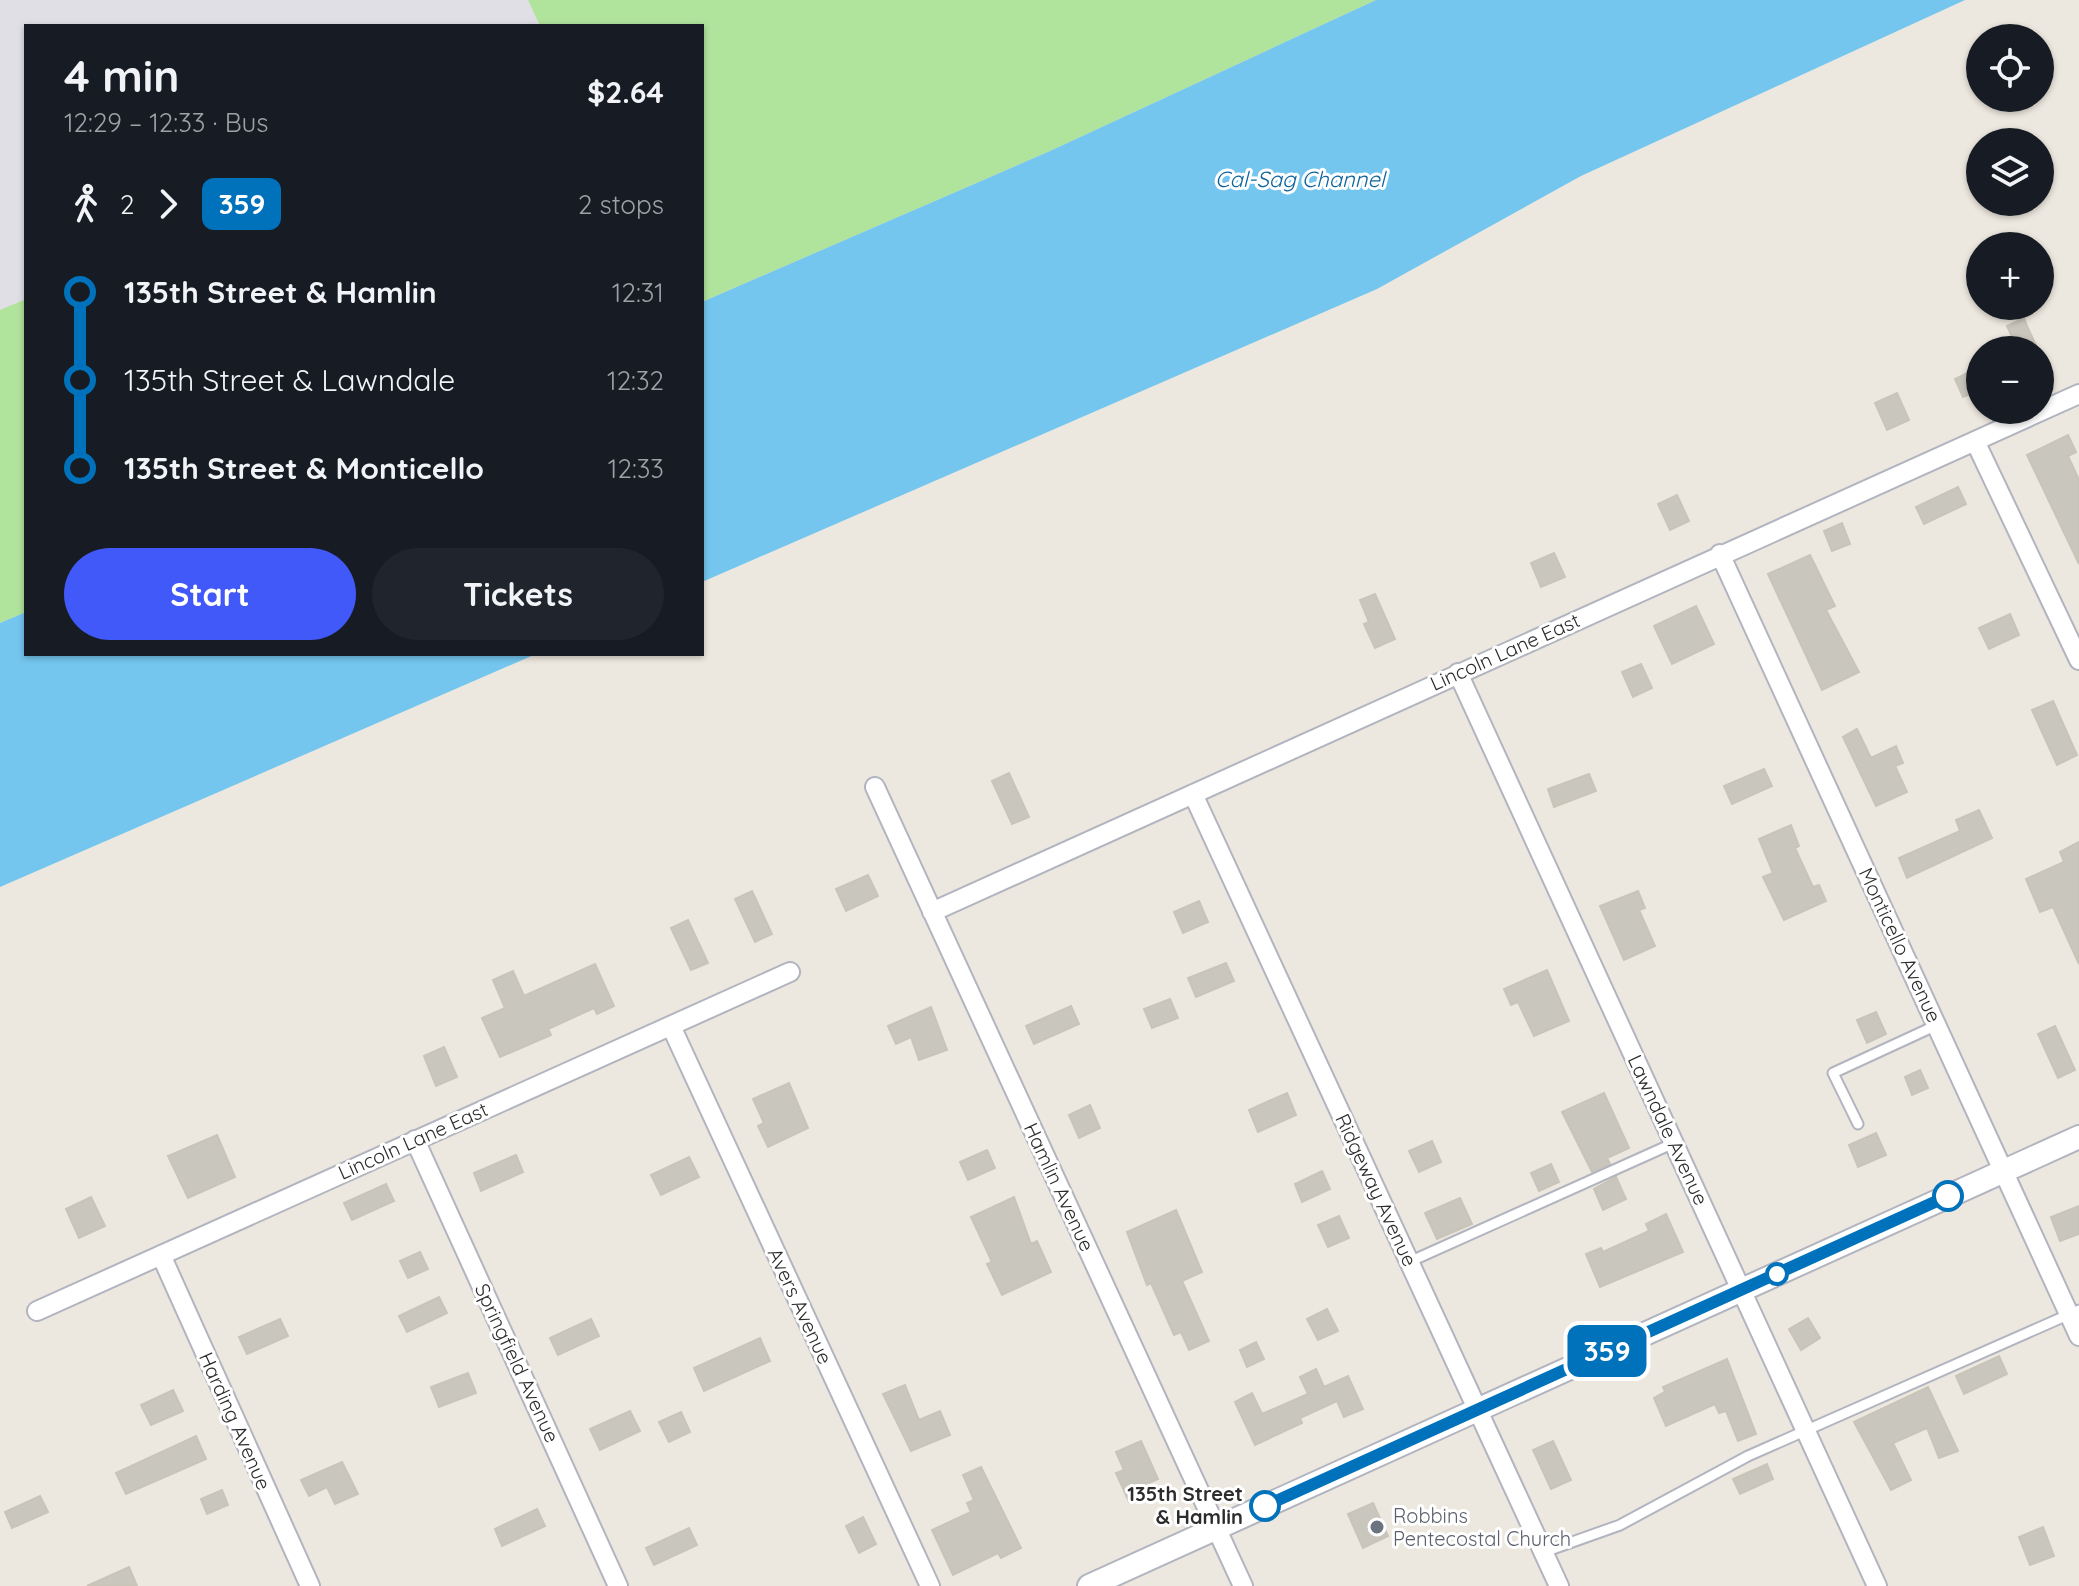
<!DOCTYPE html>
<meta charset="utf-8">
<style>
:root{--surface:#171b24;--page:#20242c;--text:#f1f3f6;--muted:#9ea1a6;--accent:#4159f8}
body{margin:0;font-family:Quicksand,sans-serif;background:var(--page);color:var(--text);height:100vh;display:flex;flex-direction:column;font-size:30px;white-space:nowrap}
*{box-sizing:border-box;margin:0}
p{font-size:26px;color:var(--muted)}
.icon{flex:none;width:44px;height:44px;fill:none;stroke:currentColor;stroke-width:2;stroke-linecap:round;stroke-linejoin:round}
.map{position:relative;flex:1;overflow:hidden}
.drawer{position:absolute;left:24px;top:24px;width:680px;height:632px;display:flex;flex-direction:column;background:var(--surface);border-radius:0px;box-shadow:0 2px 6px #0004}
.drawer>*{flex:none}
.badge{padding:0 16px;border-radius:12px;font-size:28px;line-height:52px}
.tools{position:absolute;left:1966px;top:24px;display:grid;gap:16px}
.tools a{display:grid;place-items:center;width:88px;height:88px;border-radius:50%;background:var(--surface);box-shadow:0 2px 6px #0004;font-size:40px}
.map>.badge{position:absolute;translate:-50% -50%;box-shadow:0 0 0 4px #fff}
.legs{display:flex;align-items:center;gap:12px;height:88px;padding:0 40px;font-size:26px}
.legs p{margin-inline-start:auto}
.head{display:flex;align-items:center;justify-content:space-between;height:136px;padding:0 40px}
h1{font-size:44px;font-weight:800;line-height:60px}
.button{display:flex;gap:16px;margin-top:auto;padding:16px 40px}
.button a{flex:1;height:92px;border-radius:48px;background:var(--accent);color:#fff;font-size:32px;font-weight:800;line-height:92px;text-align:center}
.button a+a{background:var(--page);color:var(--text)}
ul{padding:0 40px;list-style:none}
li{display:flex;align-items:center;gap:28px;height:88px;font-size:30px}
li i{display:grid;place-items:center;width:12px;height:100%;margin:0 10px;background:currentColor}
li i::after{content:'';width:20px;height:20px;margin:-10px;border:6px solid;border-radius:50%;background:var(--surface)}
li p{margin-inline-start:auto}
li:first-child i{background:linear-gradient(#0000 50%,currentColor 0)}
li:last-child i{background:linear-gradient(currentColor 50%,#0000 0)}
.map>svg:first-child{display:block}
</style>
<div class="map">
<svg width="2079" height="1586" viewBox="0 0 2079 1586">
<rect width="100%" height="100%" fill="#ede8df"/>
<path fill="#e1dfe6" d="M 0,0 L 528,0 L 540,26 L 26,26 L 26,299 L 0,310 Z"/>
<path fill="#b0e39c" d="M 528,0 L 1376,0 L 1050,151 L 702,302 L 702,26 L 540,26 Z
M 26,299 L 26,612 L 0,623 L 0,310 Z"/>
<path fill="#74c6ee" d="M 1376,0 L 1965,0 L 1581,176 L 1377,289 L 702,582 L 702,302 L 1050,151 Z
M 26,612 L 26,654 L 536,654 L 0,887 L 0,623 Z"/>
<path fill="#c9c6bd" stroke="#c9c4b8" stroke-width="2" d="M 2024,318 L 2027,326 L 2038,350 L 2018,350 L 2007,326 Z
M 1980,367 L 1980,390 L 1963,397 L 1955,379 Z
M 1897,393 L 1909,420 L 1887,430 L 1875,403 Z
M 2068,435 L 2076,452 L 2068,456 L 2079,480 L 2079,564 L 2027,455 Z
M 1958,487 L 1966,504 L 1924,524 L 1916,507 Z
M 1677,495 L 1689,521 L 1670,530 L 1658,504 Z
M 1842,523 L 1850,544 L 1832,551 L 1824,531 Z
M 1554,553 L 1565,577 L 1541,587 L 1531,563 Z
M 1810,555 L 1835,606 L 1826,610 L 1859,672 L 1822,690 L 1768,574 Z
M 1375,594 L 1395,639 L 1375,648 L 1364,624 L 1369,622 L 1360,600 Z
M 1696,606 L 1714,644 L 1672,664 L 1654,626 Z
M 2010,614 L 2019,635 L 1989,649 L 1979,628 Z
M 1641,664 L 1652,688 L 1633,697 L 1622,672 Z
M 2053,701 L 2077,755 L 2057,765 L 2032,710 Z
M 1857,729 L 1871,758 L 1896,746 L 1903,763 L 1895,766 L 1907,792 L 1876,806 L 1843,737 Z
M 1764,769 L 1772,786 L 1732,804 L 1724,786 Z
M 1009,773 L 1029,817 L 1012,824 L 992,781 Z
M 1589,774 L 1596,791 L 1554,807 L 1548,789 Z
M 1979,810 L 1992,838 L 1907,878 L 1899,858 L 1960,831 L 1956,820 Z
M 1791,825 L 1799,846 L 1795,848 L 1813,887 L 1819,885 L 1826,901 L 1784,920 L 1763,877 L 1773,873 L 1759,839 Z
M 2079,842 L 2079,964 L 2053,907 L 2040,912 L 2026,879 L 2064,862 L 2060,852 Z
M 868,875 L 878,896 L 846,911 L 836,889 Z
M 752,891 L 772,934 L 755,942 L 735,899 Z
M 1638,891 L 1645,908 L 1639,910 L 1655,946 L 1624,960 L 1600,906 Z
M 1199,901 L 1208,922 L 1183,933 L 1174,912 Z
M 688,920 L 708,963 L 691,970 L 671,928 Z
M 1226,963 L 1234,981 L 1196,997 L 1188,978 Z
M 595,964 L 614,1006 L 597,1014 L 594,1008 L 548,1029 L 551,1035 L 500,1057 L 482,1018 L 505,1008 L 493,980 L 513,971 L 524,996 Z
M 1547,970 L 1569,1021 L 1534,1036 L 1518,1002 L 1511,1005 L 1504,989 Z
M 1170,999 L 1178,1018 L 1152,1028 L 1144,1009 Z
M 1071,1006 L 1079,1024 L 1034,1044 L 1026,1026 Z
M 931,1007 L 947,1050 L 919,1060 L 911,1037 L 896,1044 L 888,1026 Z
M 1876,1012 L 1886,1034 L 1867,1043 L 1857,1020 Z
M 2055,1026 L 2075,1070 L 2058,1078 L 2038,1034 Z
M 444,1047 L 457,1077 L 436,1086 L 424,1056 Z
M 1920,1070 L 1928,1088 L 1912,1095 L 1905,1077 Z
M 789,1083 L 808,1128 L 768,1147 L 758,1126 L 764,1123 L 753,1099 Z
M 1287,1093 L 1296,1115 L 1258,1132 L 1249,1110 Z
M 1604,1093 L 1629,1148 L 1607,1158 L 1610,1164 L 1592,1172 L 1562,1112 Z
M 1090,1105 L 1100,1128 L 1079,1138 L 1069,1115 Z
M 1876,1133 L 1886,1155 L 1858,1167 L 1849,1145 Z
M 217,1135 L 235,1177 L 188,1198 L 168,1156 Z
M 1432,1141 L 1441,1162 L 1419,1172 L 1409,1151 Z
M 987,1150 L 995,1168 L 968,1180 L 960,1162 Z
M 516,1155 L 523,1172 L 481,1191 L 474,1173 Z
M 689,1157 L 699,1177 L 661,1195 L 651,1175 Z
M 1551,1164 L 1559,1182 L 1539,1191 L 1531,1173 Z
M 1322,1171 L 1330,1189 L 1302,1202 L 1295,1184 Z
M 1616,1177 L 1626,1199 L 1603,1210 L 1594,1189 Z
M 386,1184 L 394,1201 L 352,1220 L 344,1203 Z
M 91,1197 L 105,1226 L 79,1238 L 66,1209 Z
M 1014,1197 L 1031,1244 L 1037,1241 L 1051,1272 L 1002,1295 L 987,1264 L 992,1262 L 971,1217 Z
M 1460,1198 L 1472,1224 L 1437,1239 L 1425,1213 Z
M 2079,1206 L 2079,1234 L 2060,1241 L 2051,1217 Z
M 1176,1210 L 1202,1272 L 1182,1281 L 1209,1341 L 1189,1350 L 1181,1332 L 1174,1335 L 1151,1283 L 1147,1285 L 1127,1232 Z
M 1666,1214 L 1683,1252 L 1600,1287 L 1586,1254 L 1601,1248 L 1603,1252 L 1649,1231 L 1646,1224 Z
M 1339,1216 L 1349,1238 L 1328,1247 L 1318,1225 Z
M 420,1252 L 428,1269 L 408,1278 L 400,1261 Z
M 439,1297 L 447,1313 L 407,1332 L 399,1316 Z
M 1327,1309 L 1338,1331 L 1318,1340 L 1307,1319 Z
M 1808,1318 L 1820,1338 L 1801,1350 L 1789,1329 Z
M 280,1319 L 288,1336 L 247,1354 L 239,1337 Z
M 591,1319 L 599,1336 L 558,1355 L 550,1338 Z
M 760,1338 L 770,1361 L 704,1391 L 694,1368 Z
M 1256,1342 L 1264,1359 L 1247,1367 L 1240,1350 Z
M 1999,1356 L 2007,1374 L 1964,1394 L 1956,1376 Z
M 1727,1359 L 1756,1434 L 1738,1441 L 1726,1411 L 1719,1413 L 1715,1404 L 1666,1426 L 1654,1398 L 1665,1392 L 1663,1387 Z
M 1316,1369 L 1324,1387 L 1348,1376 L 1363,1409 L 1344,1417 L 1337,1401 L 1300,1418 L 1302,1423 L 1255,1445 L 1235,1402 L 1252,1393 L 1262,1414 L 1308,1394 L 1300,1377 Z
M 468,1373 L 476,1393 L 439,1407 L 431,1387 Z
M 905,1385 L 919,1420 L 940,1411 L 950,1435 L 911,1451 L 883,1394 Z
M 1928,1387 L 1958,1451 L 1939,1458 L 1927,1428 L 1893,1443 L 1911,1480 L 1891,1490 L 1854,1422 Z
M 173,1390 L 183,1411 L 151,1425 L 141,1405 Z
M 630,1411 L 640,1431 L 600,1450 L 590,1429 Z
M 681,1412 L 690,1432 L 669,1442 L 659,1422 Z
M 196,1436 L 206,1459 L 126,1494 L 116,1473 Z
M 1141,1441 L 1158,1479 L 1144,1485 L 1148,1493 L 1129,1502 L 1116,1473 L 1124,1470 L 1116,1452 Z
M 1553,1441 L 1571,1480 L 1551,1489 L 1533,1450 Z
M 342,1462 L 358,1494 L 335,1504 L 327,1487 L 309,1496 L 301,1480 Z
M 1767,1464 L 1773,1479 L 1740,1494 L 1733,1479 Z
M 981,1467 L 1021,1548 L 1001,1558 L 998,1553 L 953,1575 L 932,1530 L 971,1512 L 967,1503 L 974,1500 L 963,1475 Z
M 222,1490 L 228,1505 L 207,1514 L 201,1499 Z
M 40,1496 L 48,1512 L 12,1528 L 5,1512 Z
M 1373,1503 L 1388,1536 L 1363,1548 L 1348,1514 Z
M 537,1509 L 545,1526 L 502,1546 L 495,1529 Z
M 863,1517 L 876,1544 L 859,1553 L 846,1526 Z
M 2043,1527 L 2054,1556 L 2030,1565 L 2019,1537 Z
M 689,1528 L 697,1545 L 654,1565 L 646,1548 Z
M 129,1567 L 137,1586 L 87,1586 Z"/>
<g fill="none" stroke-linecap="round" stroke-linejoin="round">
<defs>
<path id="service" d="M 1858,1124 L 1833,1073 L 1937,1025
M 1409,1262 L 1674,1143
M 1544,1552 L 1620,1525 L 1748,1456 L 2079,1310"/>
<path id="minor" d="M 1975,441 L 2079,660
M 1720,554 L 2079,1336
M 1458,673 L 1877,1586
M 875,787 L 1243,1586
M 1193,794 L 1559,1586
M 932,912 L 2079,394
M 671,1026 L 930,1586
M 415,1140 L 618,1586
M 161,1255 L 310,1586
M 37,1311 L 790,972"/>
<path id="tertiary" d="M 1089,1586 L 2079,1137"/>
</defs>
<use href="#service" stroke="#b2b4bf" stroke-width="13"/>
<use href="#minor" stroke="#b2b4bf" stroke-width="22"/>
<use href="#tertiary" stroke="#b2b4bf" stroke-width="26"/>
<use href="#service" stroke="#fff" stroke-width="9"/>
<use href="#minor" stroke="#fff" stroke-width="18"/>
<use href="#tertiary" stroke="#fff" stroke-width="22"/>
</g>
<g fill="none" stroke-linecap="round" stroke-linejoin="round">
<defs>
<path id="line-1" d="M 1265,1506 L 1948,1196"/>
</defs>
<use href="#line-1" stroke="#fff" stroke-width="18"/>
<use href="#line-1" stroke="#0072bc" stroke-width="12"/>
</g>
<g fill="#fff" stroke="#0072bc" stroke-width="4">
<circle cx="1948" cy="1196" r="14"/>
<circle cx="1777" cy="1274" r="10"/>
<circle cx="1265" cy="1506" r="14"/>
</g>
<circle fill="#6b7280" stroke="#fff" stroke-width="3" cx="1377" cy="1527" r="8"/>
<g text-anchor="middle" stroke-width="6" stroke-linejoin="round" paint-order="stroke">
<g font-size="20" fill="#2c2c2c" stroke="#fff">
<text transform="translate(1505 652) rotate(-24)" y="7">Lincoln Lane East</text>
<text transform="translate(1900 945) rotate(65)" y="7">Monticello Avenue</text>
<text transform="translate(1668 1130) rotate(65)" y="7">Lawndale Avenue</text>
<text transform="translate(413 1141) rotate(-24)" y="7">Lincoln Lane East</text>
<text transform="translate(1059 1187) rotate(65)" y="7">Hamlin Avenue</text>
<text transform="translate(1376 1190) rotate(65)" y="7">Ridgeway Avenue</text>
<text transform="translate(800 1306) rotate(65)" y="7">Avers Avenue</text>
<text transform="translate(517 1363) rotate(65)" y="7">Springfield Avenue</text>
<text transform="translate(235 1421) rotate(66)" y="7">Harding Avenue</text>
</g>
<g font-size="20" font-weight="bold" fill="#2c2c2c" stroke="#fff" text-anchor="end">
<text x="1243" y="1501">135th Street<tspan x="1243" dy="23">&amp; Hamlin</tspan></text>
</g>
<g font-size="20" fill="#5b616d" stroke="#fff" text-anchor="start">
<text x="1393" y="1523">Robbins<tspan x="1393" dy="23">Pentecostal Church</tspan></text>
</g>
<g font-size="22" font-style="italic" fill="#0f649d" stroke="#fff">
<text x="1300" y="187">Cal-Sag Channel</text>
</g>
</g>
</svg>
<div class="tools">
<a><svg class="icon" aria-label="locate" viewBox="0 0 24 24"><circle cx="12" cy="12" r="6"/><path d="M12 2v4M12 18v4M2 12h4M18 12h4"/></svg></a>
<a><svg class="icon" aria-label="layers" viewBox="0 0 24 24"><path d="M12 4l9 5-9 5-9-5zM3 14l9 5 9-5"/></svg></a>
<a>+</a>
<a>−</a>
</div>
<b class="badge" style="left:1607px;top:1351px;background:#0072bc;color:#fff">359</b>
<section class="drawer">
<div class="head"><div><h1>4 min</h1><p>12:29 – 12:33 · Bus</p></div><b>$2.64</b></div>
<div class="legs"><svg class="icon" aria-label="walk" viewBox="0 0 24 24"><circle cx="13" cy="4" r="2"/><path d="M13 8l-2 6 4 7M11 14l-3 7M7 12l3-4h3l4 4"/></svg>2<svg class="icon" aria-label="forward" viewBox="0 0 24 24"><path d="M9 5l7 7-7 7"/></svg><b class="badge" style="background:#0072bc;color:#fff">359</b><p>2 stops</p></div>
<ul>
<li><i style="color:#0072bc"></i><b>135th Street &amp; Hamlin</b><p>12:31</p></li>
<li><i style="color:#0072bc"></i><span>135th Street &amp; Lawndale</span><p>12:32</p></li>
<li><i style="color:#0072bc"></i><b>135th Street &amp; Monticello</b><p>12:33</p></li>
</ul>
<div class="button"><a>Start</a><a>Tickets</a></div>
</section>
</div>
